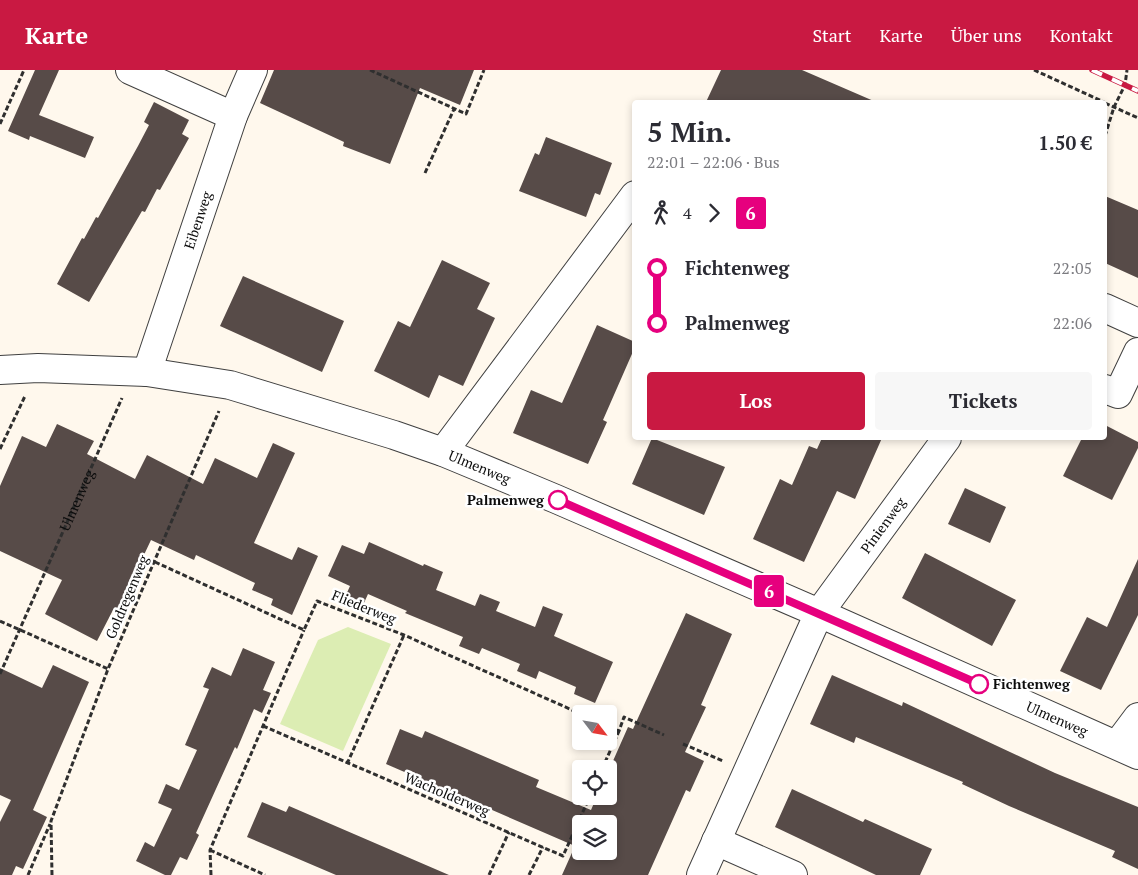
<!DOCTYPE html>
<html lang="de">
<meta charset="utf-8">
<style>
:root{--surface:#fff;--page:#f7f7f7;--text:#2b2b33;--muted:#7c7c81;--accent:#c91942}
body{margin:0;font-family:"PT Serif",serif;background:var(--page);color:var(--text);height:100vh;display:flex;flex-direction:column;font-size:19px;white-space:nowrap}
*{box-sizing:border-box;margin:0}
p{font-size:16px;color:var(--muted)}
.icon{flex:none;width:28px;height:28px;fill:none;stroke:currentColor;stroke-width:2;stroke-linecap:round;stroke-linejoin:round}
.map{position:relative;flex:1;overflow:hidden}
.details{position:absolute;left:632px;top:30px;width:475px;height:340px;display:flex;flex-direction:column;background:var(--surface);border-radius:5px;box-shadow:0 2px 8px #0003}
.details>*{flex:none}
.badge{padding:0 10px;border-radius:4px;font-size:18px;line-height:32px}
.needle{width:32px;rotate:121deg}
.controls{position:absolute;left:572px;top:635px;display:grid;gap:10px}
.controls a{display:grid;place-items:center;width:45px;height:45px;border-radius:5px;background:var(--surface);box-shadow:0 2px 8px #0003;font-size:25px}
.map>.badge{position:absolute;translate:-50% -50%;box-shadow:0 0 0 2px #fff}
.legs{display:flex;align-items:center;gap:8px;height:55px;padding:0 15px;font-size:16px}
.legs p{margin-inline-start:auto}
.summary{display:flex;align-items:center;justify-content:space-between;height:85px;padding:0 15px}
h1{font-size:28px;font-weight:600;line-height:38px}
.primary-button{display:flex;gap:10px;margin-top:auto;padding:10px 15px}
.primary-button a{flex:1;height:58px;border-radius:5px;background:var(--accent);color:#fff;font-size:20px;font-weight:600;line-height:58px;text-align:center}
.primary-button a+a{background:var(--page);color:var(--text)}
ul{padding:0 15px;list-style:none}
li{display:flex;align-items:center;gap:18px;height:55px;font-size:19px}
li i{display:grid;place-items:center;width:8px;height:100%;margin:0 6px;background:currentColor}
li i::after{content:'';width:12px;height:12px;margin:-6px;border:4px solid;border-radius:50%;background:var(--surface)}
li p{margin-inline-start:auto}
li:first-child i{background:linear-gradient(#0000 50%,currentColor 0)}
li:last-child i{background:linear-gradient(currentColor 50%,#0000 0)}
header{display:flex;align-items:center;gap:30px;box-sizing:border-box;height:70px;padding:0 25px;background:var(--accent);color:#fff}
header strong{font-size:24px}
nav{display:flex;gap:28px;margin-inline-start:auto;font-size:18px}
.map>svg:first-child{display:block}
</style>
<header>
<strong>Karte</strong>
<nav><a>Start</a><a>Karte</a><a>Über uns</a><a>Kontakt</a></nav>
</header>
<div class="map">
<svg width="1138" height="805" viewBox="0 0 1138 805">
<rect width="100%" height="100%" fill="#fff8ed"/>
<path fill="#dcedb3" d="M 348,557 L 391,574 L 343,681 L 280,654 L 318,570 Z"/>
<path fill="#574b48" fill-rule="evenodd" d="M 35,0 L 59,0 L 39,45 L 94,67 L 85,88 L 30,66 L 29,70 L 8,61 Z
M 274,0 L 474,0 L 460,35 L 420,18 L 390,94 L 343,76 L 344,72 L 260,33 Z
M 721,0 L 802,0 L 876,32 L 706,32 Z
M 154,32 L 189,50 L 182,64 L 189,68 L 160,120 L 157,119 L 145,142 L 142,141 L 89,232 L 57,214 L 82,168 L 84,169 L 96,147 L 98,148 L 138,76 L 149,55 L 144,52 Z
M 546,67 L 612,93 L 600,125 L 595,123 L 586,147 L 519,121 L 535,83 L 539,85 Z
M 1105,126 L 1138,140 L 1138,208 L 1105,193 Z
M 442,190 L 490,213 L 477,239 L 495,248 L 463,316 L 439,305 L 429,328 L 374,301 L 398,251 L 410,257 Z
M 243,206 L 344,251 L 322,302 L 220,256 Z
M 597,255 L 635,272 L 635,277 L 603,350 L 607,352 L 588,394 L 513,363 L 531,320 L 562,333 Z
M 57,354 L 94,371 L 87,384 L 135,409 L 147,385 L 203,414 L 215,388 L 257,408 L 273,373 L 295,383 L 254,473 L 292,490 L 298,477 L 318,486 L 292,545 L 271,535 L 273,529 L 252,520 L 255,513 L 196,485 L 194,490 L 151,470 L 117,542 L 113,540 L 97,571 L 45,544 L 62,510 L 0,481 L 0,416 L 22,366 L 46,377 Z
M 1105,355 L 1138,372 L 1138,378 L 1112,430 L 1063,406 L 1082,368 L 1105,368 Z
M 652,368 L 725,397 L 704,445 L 632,414 Z
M 822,368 L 882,368 L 855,429 L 837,421 L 804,492 L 753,469 L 780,409 L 792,415 L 809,376 L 817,379 Z
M 965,418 L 1006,437 L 990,473 L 948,454 Z
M 369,472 L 423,496 L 424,494 L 443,502 L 436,520 L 475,536 L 480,524 L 500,532 L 496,541 L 535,557 L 543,536 L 563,544 L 554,566 L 613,592 L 595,633 L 574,624 L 576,617 L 539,601 L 536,609 L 517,601 L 520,594 L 482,578 L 479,584 L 459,576 L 463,567 L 405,543 L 407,541 L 368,524 L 364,533 L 346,525 L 350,516 L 328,506 L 342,475 L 364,484 Z
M 925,483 L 1016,530 L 992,576 L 902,528 Z
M 1138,489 L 1138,545 L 1101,620 L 1060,601 L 1087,547 L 1107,557 Z
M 686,543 L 732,564 L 701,635 L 706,637 L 685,682 L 704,691 L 690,722 L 686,720 L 648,805 L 562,805 L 575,776 L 386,694 L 400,659 L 422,668 L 425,661 L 539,710 L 536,717 L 591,740 L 597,726 L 609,726 L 609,700 L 628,657 L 633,659 ZM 581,754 L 609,754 L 609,781 L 581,781 Z
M 243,578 L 275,592 L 263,620 L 271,623 L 262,643 L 254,639 L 237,679 L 235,677 L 196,763 L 199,765 L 187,790 L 180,787 L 171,805 L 165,805 L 136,791 L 145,772 L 154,777 L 172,739 L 158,733 L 166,714 L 179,720 L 197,680 L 185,675 L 209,619 L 203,617 L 212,597 L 231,606 Z
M 53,595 L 89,612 L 33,740 L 47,747 L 23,799 L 16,796 L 12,805 L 0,805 L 0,752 L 11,730 L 0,725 L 0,598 L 42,618 Z
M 832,605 L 902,636 L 903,632 L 1055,703 L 1138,737 L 1138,799 L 1112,787 L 1115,781 L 1009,736 L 962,714 L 963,712 L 856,667 L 854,673 L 810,654 Z
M 792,719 L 863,752 L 865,749 L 932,779 L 920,805 L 876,805 L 775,757 Z
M 262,732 L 286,742 L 289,736 L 449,805 L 336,805 L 247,767 Z"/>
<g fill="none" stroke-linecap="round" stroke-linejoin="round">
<defs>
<g id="minor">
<path d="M 130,0 L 233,46"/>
<path d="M 1105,238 L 1138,253"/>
<path id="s2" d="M 147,302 L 233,46 L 253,0"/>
<path d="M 1105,319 L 1118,324 L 1138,282"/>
<path d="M 443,382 L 635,125"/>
<path d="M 1117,675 L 1138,647"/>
<path d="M 716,771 L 793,805"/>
<path id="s3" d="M 701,805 L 819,543 L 947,368"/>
</g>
<g id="tertiary">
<path id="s4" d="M 0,300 L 38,298 L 147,302 L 230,315 L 394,365 L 443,382 L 556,429 L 819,543 L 1138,685"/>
</g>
</defs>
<use href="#minor" stroke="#404040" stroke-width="30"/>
<use href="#tertiary" stroke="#404040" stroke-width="30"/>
<g stroke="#2f2f2f" stroke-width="3" stroke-dasharray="5 2.5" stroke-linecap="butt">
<path d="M 370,0 L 466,44 L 484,0"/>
<path d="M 1034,0 L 1104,32"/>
<path d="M 1105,33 L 1138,48"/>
<path d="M 0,54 L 24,0"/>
<path d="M 1105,66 L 1114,37 L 1125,15 L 1127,0"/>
<path d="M 425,103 L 454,39"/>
<path d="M 0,379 L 25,326"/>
<path d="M 155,492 L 304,560 L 317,531 L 404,565 L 581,644"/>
<path d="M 0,551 L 108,599"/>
<path id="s1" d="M 0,604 L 122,328"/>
<path d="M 263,656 L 563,786 L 590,726"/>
<path d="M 609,657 L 619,661 L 624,647 L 664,665"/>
<path d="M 683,674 L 723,691"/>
<path d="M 347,694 L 404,565"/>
<path d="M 602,699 L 619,661"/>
<path d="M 210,780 L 265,805"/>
<path d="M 28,805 L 50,754"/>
<path d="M 52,805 L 51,751 L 108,599 L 219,341"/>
<path d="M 211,805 L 210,780 L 304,560"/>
<path d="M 489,805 L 509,762"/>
<path d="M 529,805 L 543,777"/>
</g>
<use href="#minor" stroke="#fff" stroke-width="28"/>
<use href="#tertiary" stroke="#fff" stroke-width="28"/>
<defs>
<path id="rail" d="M 1092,0 L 1138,21"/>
</defs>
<use href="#rail" stroke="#c91942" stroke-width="5.5"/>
<use href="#rail" stroke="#fff" stroke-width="4" stroke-dasharray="11" stroke-linecap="butt"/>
</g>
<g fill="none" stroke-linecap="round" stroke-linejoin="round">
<defs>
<path id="line-1" d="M 558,430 L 979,614"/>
</defs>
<use href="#line-1" stroke="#fff" stroke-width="11"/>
<use href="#line-1" stroke="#e6007e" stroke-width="8"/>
</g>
<g fill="#fff" stroke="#e6007e" stroke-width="2.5">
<circle cx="558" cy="430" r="9"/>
<circle cx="979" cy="614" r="9"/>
</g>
<g text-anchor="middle" stroke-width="5" stroke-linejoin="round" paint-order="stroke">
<g font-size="14" fill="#0d0d0d" stroke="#fff">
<text dy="5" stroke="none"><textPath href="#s2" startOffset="160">Eibenweg</textPath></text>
<text dy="5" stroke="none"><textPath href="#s4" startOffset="494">Ulmenweg</textPath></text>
<text dy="5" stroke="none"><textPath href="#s1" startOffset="190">Ulmenweg</textPath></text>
<text dy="5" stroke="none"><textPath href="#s3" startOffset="396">Pinienweg</textPath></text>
<text transform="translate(127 527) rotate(-67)" y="5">Goldregenweg</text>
<text transform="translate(364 537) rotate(22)" y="5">Fliederweg</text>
<text dy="5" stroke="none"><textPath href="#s4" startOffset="1124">Ulmenweg</textPath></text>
<text transform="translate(447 724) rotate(23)" y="5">Wacholderweg</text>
</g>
<g font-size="14" font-weight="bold" fill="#0d0d0d" stroke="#fff" text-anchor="end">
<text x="544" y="435">Palmenweg</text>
<text x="993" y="619" text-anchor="start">Fichtenweg</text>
</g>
</g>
</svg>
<div class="controls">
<a><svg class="needle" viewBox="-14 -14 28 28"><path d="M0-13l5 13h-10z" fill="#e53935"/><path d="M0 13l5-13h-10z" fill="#7c7c81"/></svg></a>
<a><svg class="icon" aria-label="locate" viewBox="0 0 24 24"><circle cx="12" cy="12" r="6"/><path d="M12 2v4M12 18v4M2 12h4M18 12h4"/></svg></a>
<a><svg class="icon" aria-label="layers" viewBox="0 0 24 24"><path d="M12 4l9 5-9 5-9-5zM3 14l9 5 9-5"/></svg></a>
</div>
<b class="badge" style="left:769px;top:521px;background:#e6007e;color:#fff">6</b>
<section class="details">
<div class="summary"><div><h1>5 Min.</h1><p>22:01 – 22:06 · Bus</p></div><b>1.50 €</b></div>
<div class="legs"><svg class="icon" aria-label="walk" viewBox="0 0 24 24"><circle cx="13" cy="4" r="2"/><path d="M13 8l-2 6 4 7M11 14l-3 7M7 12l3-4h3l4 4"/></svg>4<svg class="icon" aria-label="forward" viewBox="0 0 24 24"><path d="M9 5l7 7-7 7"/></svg><b class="badge" style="background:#e6007e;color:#fff">6</b></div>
<ul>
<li><i style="color:#e6007e"></i><b>Fichtenweg</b><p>22:05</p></li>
<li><i style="color:#e6007e"></i><b>Palmenweg</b><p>22:06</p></li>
</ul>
<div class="primary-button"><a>Los</a><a>Tickets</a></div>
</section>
</div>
